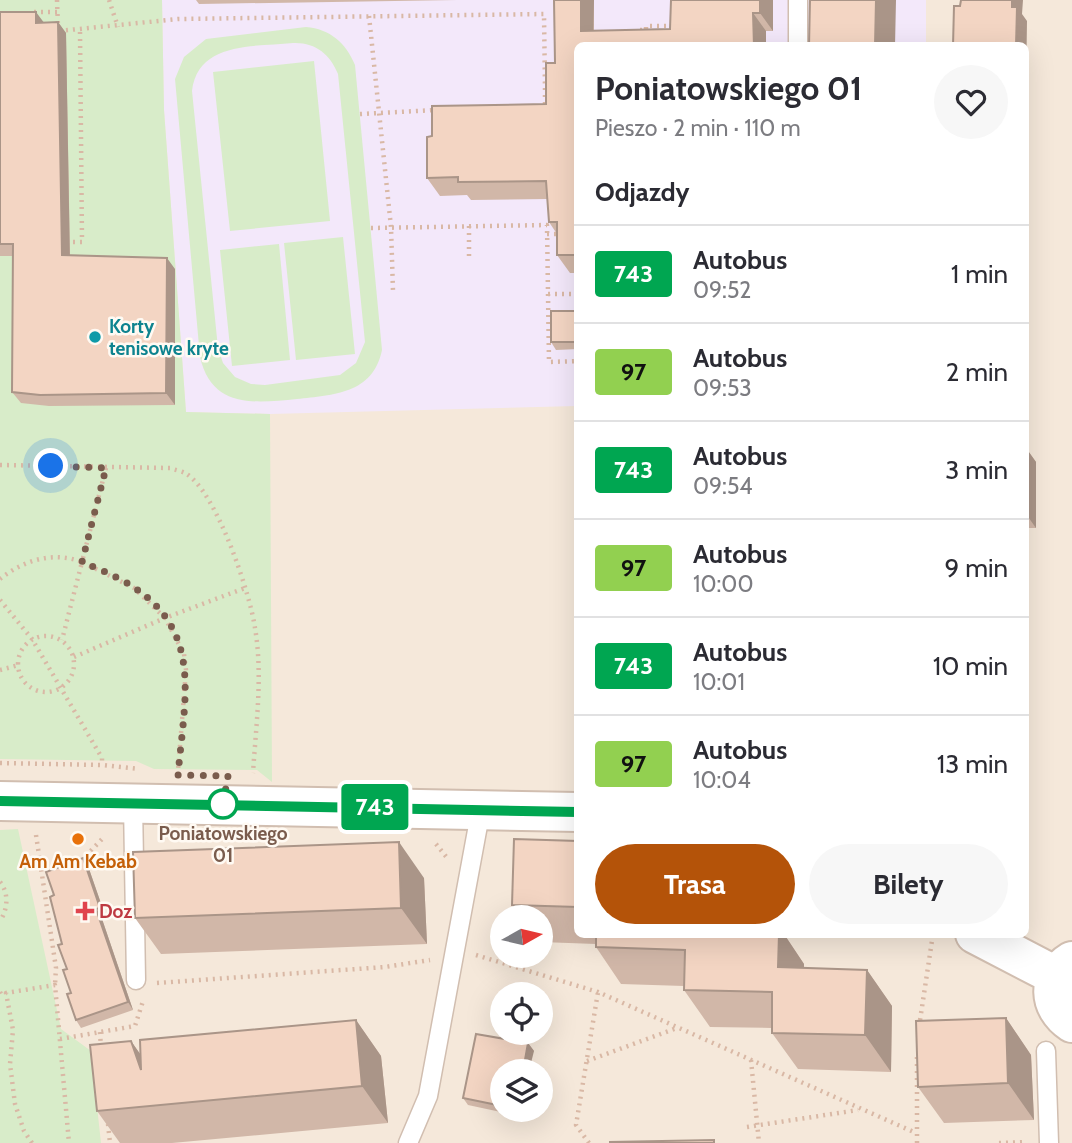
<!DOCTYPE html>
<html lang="pl">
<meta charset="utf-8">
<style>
:root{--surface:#fff;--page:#f7f7f7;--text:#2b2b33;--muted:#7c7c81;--line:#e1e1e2;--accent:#b45309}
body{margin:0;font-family:Cabin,sans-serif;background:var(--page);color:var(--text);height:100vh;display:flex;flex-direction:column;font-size:26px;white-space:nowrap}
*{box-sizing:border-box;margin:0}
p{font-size:23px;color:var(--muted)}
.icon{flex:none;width:38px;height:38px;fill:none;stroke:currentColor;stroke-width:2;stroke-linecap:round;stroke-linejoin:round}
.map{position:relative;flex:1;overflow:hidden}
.side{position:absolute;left:574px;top:42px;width:455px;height:896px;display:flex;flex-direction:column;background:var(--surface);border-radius:10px;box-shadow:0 7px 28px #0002}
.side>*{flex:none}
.badge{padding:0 14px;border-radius:5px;font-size:24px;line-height:46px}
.needle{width:46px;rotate:82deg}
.tools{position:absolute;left:490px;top:905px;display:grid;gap:14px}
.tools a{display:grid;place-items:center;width:63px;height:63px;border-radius:50%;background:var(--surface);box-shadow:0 7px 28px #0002;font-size:35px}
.you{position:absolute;width:35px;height:35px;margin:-18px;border:5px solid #fff;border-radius:50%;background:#1a73e8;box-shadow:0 0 0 10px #1a73e833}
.map>.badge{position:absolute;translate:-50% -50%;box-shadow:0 0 0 4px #fff}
h2{padding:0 21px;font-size:26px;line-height:63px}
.round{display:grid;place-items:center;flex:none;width:74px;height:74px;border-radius:37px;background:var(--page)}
.head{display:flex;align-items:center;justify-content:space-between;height:119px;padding:0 21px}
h1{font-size:33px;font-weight:800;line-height:52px}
.primary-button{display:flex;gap:14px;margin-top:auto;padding:14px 21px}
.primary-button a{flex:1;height:80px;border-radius:42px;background:var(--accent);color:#fff;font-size:28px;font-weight:800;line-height:80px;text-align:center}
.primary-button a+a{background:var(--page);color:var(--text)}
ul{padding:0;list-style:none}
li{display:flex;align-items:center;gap:21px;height:98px;padding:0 21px;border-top:2px solid var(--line)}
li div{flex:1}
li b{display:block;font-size:26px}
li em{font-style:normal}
li .badge{min-width:77px;font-weight:700;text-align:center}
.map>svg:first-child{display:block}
</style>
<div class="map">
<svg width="1072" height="1143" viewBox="0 0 1072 1143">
<rect width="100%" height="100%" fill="#fdf6ec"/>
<path fill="#f5e8da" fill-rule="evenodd" d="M 0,0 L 1072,0 L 1072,1143 L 0,1143 ZM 578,46 L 1026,46 L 1026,934 L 578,934 ZM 502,917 L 541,917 L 541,956 L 502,956 ZM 502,994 L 541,994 L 541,1032 L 502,1032 ZM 502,1071 L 541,1071 L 541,1110 L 502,1110 Z"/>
<path fill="#f3e8fa" d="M 162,0 L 926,0 L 926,45 L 578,46 L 577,406 L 270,414 L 186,412 L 164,110 Z"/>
<path fill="#d8ecc9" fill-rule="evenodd" d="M 0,0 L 162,0 L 164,110 L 186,412 L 270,414 L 272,782 L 257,770 L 154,769 L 136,761 L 0,759 Z
M 306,27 C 330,29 346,43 355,65 L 382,350 C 373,394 333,395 297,399 C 255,403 212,409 200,357 L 175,79 L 184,57 L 206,39 ZM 293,43 C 315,42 330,54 338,74 L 365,342 L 356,363 L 340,375 L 265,385 L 251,384 L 235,377 L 223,363 L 218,348 L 192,91 C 198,41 255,47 293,43 Z
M 314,61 L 330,221 L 230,231 L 213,72 Z
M 343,237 L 355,354 L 296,360 L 284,243 Z
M 279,244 L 290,360 L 232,366 L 220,250 Z
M 18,829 L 61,1029 L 91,1051 L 101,1143 L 0,1143 L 0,830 Z"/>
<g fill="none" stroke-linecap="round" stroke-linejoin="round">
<defs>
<path id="service" d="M 798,0 L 798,46
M 133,803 L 136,980
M 1046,1051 L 1049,1143
M 408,1143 L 428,1096 L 481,809"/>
<path id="tertiary" d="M 0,801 L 578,812
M 975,934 L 1056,976
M 1072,961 C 1046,977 1048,1007 1072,1023"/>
</defs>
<use href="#service" stroke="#d1beb0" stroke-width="21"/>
<use href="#tertiary" stroke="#d1beb0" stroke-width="42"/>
<path stroke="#d9b8a5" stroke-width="4.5" stroke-dasharray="2 5" stroke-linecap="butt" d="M 57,0 L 58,27
M 109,0 L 118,27
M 34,12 L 57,12
M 369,16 L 391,227 L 393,291
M 640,30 L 646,30 L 646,26 L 677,26
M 59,31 L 178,19 L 544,14 L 545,88 L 550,88
M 545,88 L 545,107
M 360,114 L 436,110
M 469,226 L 469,257
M 371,228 L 547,225 L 549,362 L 578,361
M 547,234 L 561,234
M 66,242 L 82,242 L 80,31
M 548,294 L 578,294
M 0,465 L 170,468 C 175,470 181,471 185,473 C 216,490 250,593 255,628 C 263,675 256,725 253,773
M 106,468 L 82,562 L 134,588 L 165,618 L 245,588
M 0,579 C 24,560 53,551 82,562 L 62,640
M 0,600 L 32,639 L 102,758 L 102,765
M18 664a28 28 0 1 1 56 0a28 28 0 1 1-56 0Z
M 74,657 L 165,618 L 184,654 L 186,670 L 178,771
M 0,670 L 19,665
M 0,763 L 102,765 L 139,769
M 36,835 L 56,968 L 55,985
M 436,844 L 448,859
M 81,861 L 104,837
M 0,882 C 9,893 8,909 0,921
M 476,955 L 598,992 L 916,1133
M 157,983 L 385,967 L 430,960
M 0,992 L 1,994
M 919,1027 L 933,934
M 100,1032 L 101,1049
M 60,1039 L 135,1026 L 143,1001
M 751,1060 L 759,1143
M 587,1061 L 677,1028
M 108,1124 L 110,1143
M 747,1127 L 858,1110
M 32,1143 L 24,1131 L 15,1104 L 10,1064 L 13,1030 L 6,993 L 55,985 L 69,1143
M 589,1143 L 576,1125 L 598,992
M 917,1143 L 917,1053
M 999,1143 L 1026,1142"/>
<use href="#service" stroke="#fff" stroke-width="18"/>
<use href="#tertiary" stroke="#fff" stroke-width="38"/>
</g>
<path fill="#d1b7a8" d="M 196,0 L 457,0 L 199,4 Z
M 594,0 L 594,31 L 670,29 L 773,0 L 773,31 L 766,31 L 766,46 L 578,46 L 578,273 L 570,273 L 557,255 L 557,234 L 549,222 L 547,199 L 471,200 L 467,195 L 440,196 L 427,178 L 432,136 L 546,104 L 555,63 Z
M 0,12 L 44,22 L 58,22 L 66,33 L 70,255 L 175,269 L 175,405 L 49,406 L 21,403 L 12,392 L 13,256 L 0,256 Z
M 577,311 L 578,312 L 578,349 L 556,350 L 551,342 Z
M 1026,448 L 1036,462 L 1036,528 L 1026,528 Z
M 578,841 L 578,934 L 784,934 L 804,964 L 804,968 L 867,970 L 892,1006 L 891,1072 L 798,1069 L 772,1033 L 772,1028 L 710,1027 L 684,990 L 684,986 L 621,984 L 596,947 L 596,944 L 541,942 L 541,917 L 520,917 L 512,905 Z
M 88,866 L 105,915 L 101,916 L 133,1010 L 81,1028 L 76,1020 L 54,895 Z
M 424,878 L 427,944 L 161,954 L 135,918 Z
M 1006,1018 L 1031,1055 L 1034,1120 L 944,1123 L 918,1087 Z
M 356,1020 L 381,1056 L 388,1123 L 172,1143 L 120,1143 L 97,1111 L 131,1041 L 140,1054 Z
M 528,1043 L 534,1051 L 502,1071 L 502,1110 L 521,1110 L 519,1116 L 468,1105 L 463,1098 Z"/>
<path fill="#aa9588" d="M 581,0 L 594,0 L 593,46 L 581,31 Z
M 760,0 L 773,0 L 773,31 L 760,13 Z
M 876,0 L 896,0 L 895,46 L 875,46 Z
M 1012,0 L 1023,0 L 1022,14 L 1027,21 L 1026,87 L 1026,46 L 1016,46 Z
M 36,12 L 45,24 L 36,23 Z
M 753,13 L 766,31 L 766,46 L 754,46 Z
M 58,22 L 66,33 L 70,266 L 62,255 Z
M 167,258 L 175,269 L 175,405 L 166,393 Z
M 1026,448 L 1036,462 L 1036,528 L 1026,514 Z
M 399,842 L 424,878 L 427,944 L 401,908 Z
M 83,858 L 88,866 L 105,915 L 100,908 Z
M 96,909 L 101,916 L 133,1010 L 128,1002 Z
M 779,934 L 784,934 L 804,964 L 804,1004 L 778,967 Z
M 867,970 L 892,1006 L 891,1072 L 865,1035 Z
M 1006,1018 L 1031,1055 L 1034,1120 L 1008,1083 Z
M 356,1020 L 381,1056 L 388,1123 L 362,1086 Z
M 131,1041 L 157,1078 L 141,1070 Z
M 528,1043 L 534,1051 L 529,1071 L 523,1071 Z
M 515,1110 L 521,1110 L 519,1116 Z"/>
<path fill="#f3d5c3" stroke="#aa9588" stroke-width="2" d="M 554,0 L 581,0 L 581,31 L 670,29 L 671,0 L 760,0 L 760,13 L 753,13 L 754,46 L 578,46 L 578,255 L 557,255 L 557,222 L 549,222 L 546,181 L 458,182 L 458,177 L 427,178 L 427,137 L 432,136 L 432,106 L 546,104 L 546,63 L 555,63 Z
M 810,0 L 876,0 L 875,46 L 809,46 Z
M 961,0 L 1012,0 L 1012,7 L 1017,7 L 1016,46 L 953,46 L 954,6 L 960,6 Z
M 0,12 L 36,12 L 36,23 L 58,22 L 62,255 L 167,258 L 166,393 L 40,395 L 12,392 L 13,244 L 0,244 Z
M 551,311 L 577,311 L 577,342 L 551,342 Z
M 514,839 L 578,841 L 578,907 L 512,905 Z
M 399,842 L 401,908 L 135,918 L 133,852 Z
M 83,858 L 100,908 L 96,909 L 128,1002 L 76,1020 L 67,994 L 71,993 L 63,970 L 67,969 L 58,945 L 62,944 L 50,897 L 54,895 L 46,872 Z
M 596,934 L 779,934 L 778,967 L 867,970 L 865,1035 L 772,1033 L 772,992 L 684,990 L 685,950 L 596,947 Z
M 1006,1018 L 1008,1083 L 918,1087 L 916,1021 Z
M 356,1020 L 362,1086 L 97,1111 L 90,1045 L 131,1041 L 141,1070 L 140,1040 Z
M 476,1034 L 528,1043 L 523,1071 L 502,1071 L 502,1106 L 463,1098 Z
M 714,1140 L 714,1143 L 610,1143 L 610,1142 Z"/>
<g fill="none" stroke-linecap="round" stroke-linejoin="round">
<defs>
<path id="line" d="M 0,801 L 578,812"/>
</defs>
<use href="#line" stroke="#fff" stroke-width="16"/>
<use href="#line" stroke="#00a651" stroke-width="10"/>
<path stroke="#7a5c4d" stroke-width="7" stroke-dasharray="0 12.6" d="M 51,466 L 106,468 L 82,562 C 93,567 105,571 116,577 C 206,623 185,693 178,775 L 228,776 L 223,804"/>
</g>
<circle fill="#0f9aa8" stroke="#fffaf3" stroke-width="2.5" cx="95" cy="337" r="7"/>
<circle fill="#fff" stroke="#00a651" stroke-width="3.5" cx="223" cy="804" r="14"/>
<circle fill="#e8710a" stroke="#fffaf3" stroke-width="2.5" cx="78" cy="839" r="7"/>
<path fill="#e0444e" stroke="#fffaf3" stroke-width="2.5" d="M81.5 900.5h7v7h7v7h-7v7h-7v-7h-7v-7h7z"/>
<g text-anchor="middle" stroke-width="5" stroke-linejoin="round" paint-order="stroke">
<g font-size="19" font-weight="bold" fill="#0d838f" stroke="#fffaf3" text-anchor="start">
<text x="109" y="333">Korty<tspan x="109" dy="22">tenisowe kryte</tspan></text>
</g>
<g font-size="19" font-weight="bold" fill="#7a5c4d" stroke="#fffaf3">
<text x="223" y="840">Poniatowskiego<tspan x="223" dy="22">01</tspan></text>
</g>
<g font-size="19" font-weight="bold" fill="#c56008" stroke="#fffaf3">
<text x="78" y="868">Am Am Kebab</text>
</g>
<g font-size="19" font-weight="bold" fill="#be3a42" stroke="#fffaf3" text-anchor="start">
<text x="99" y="918">Doz</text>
</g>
</g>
</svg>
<div class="tools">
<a><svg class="needle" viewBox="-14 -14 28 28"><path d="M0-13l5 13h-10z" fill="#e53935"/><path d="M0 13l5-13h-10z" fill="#7c7c81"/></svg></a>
<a><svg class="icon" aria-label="locate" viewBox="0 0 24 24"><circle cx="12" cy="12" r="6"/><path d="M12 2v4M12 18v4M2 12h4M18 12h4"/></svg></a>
<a><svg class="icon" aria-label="layers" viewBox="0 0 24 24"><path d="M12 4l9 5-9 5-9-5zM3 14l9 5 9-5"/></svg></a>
</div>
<div class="you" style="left:51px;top:466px"></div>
<b class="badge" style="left:375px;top:807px;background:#00a651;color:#fff">743</b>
<section class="side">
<div class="head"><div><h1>Poniatowskiego 01</h1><p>Pieszo · 2 min · 110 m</p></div><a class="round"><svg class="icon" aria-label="heart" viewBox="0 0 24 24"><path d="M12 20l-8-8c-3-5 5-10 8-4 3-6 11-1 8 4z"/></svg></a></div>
<h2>Odjazdy</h2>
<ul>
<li><span class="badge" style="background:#00a651;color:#fff">743</span><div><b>Autobus</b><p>09:52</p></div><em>1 min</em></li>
<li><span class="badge" style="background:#92d050;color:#111">97</span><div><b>Autobus</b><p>09:53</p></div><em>2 min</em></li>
<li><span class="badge" style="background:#00a651;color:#fff">743</span><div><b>Autobus</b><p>09:54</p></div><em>3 min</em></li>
<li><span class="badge" style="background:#92d050;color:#111">97</span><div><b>Autobus</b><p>10:00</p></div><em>9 min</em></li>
<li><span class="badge" style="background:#00a651;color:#fff">743</span><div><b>Autobus</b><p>10:01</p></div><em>10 min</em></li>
<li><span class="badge" style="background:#92d050;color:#111">97</span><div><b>Autobus</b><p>10:04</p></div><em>13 min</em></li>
</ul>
<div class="primary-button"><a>Trasa</a><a>Bilety</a></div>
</section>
</div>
